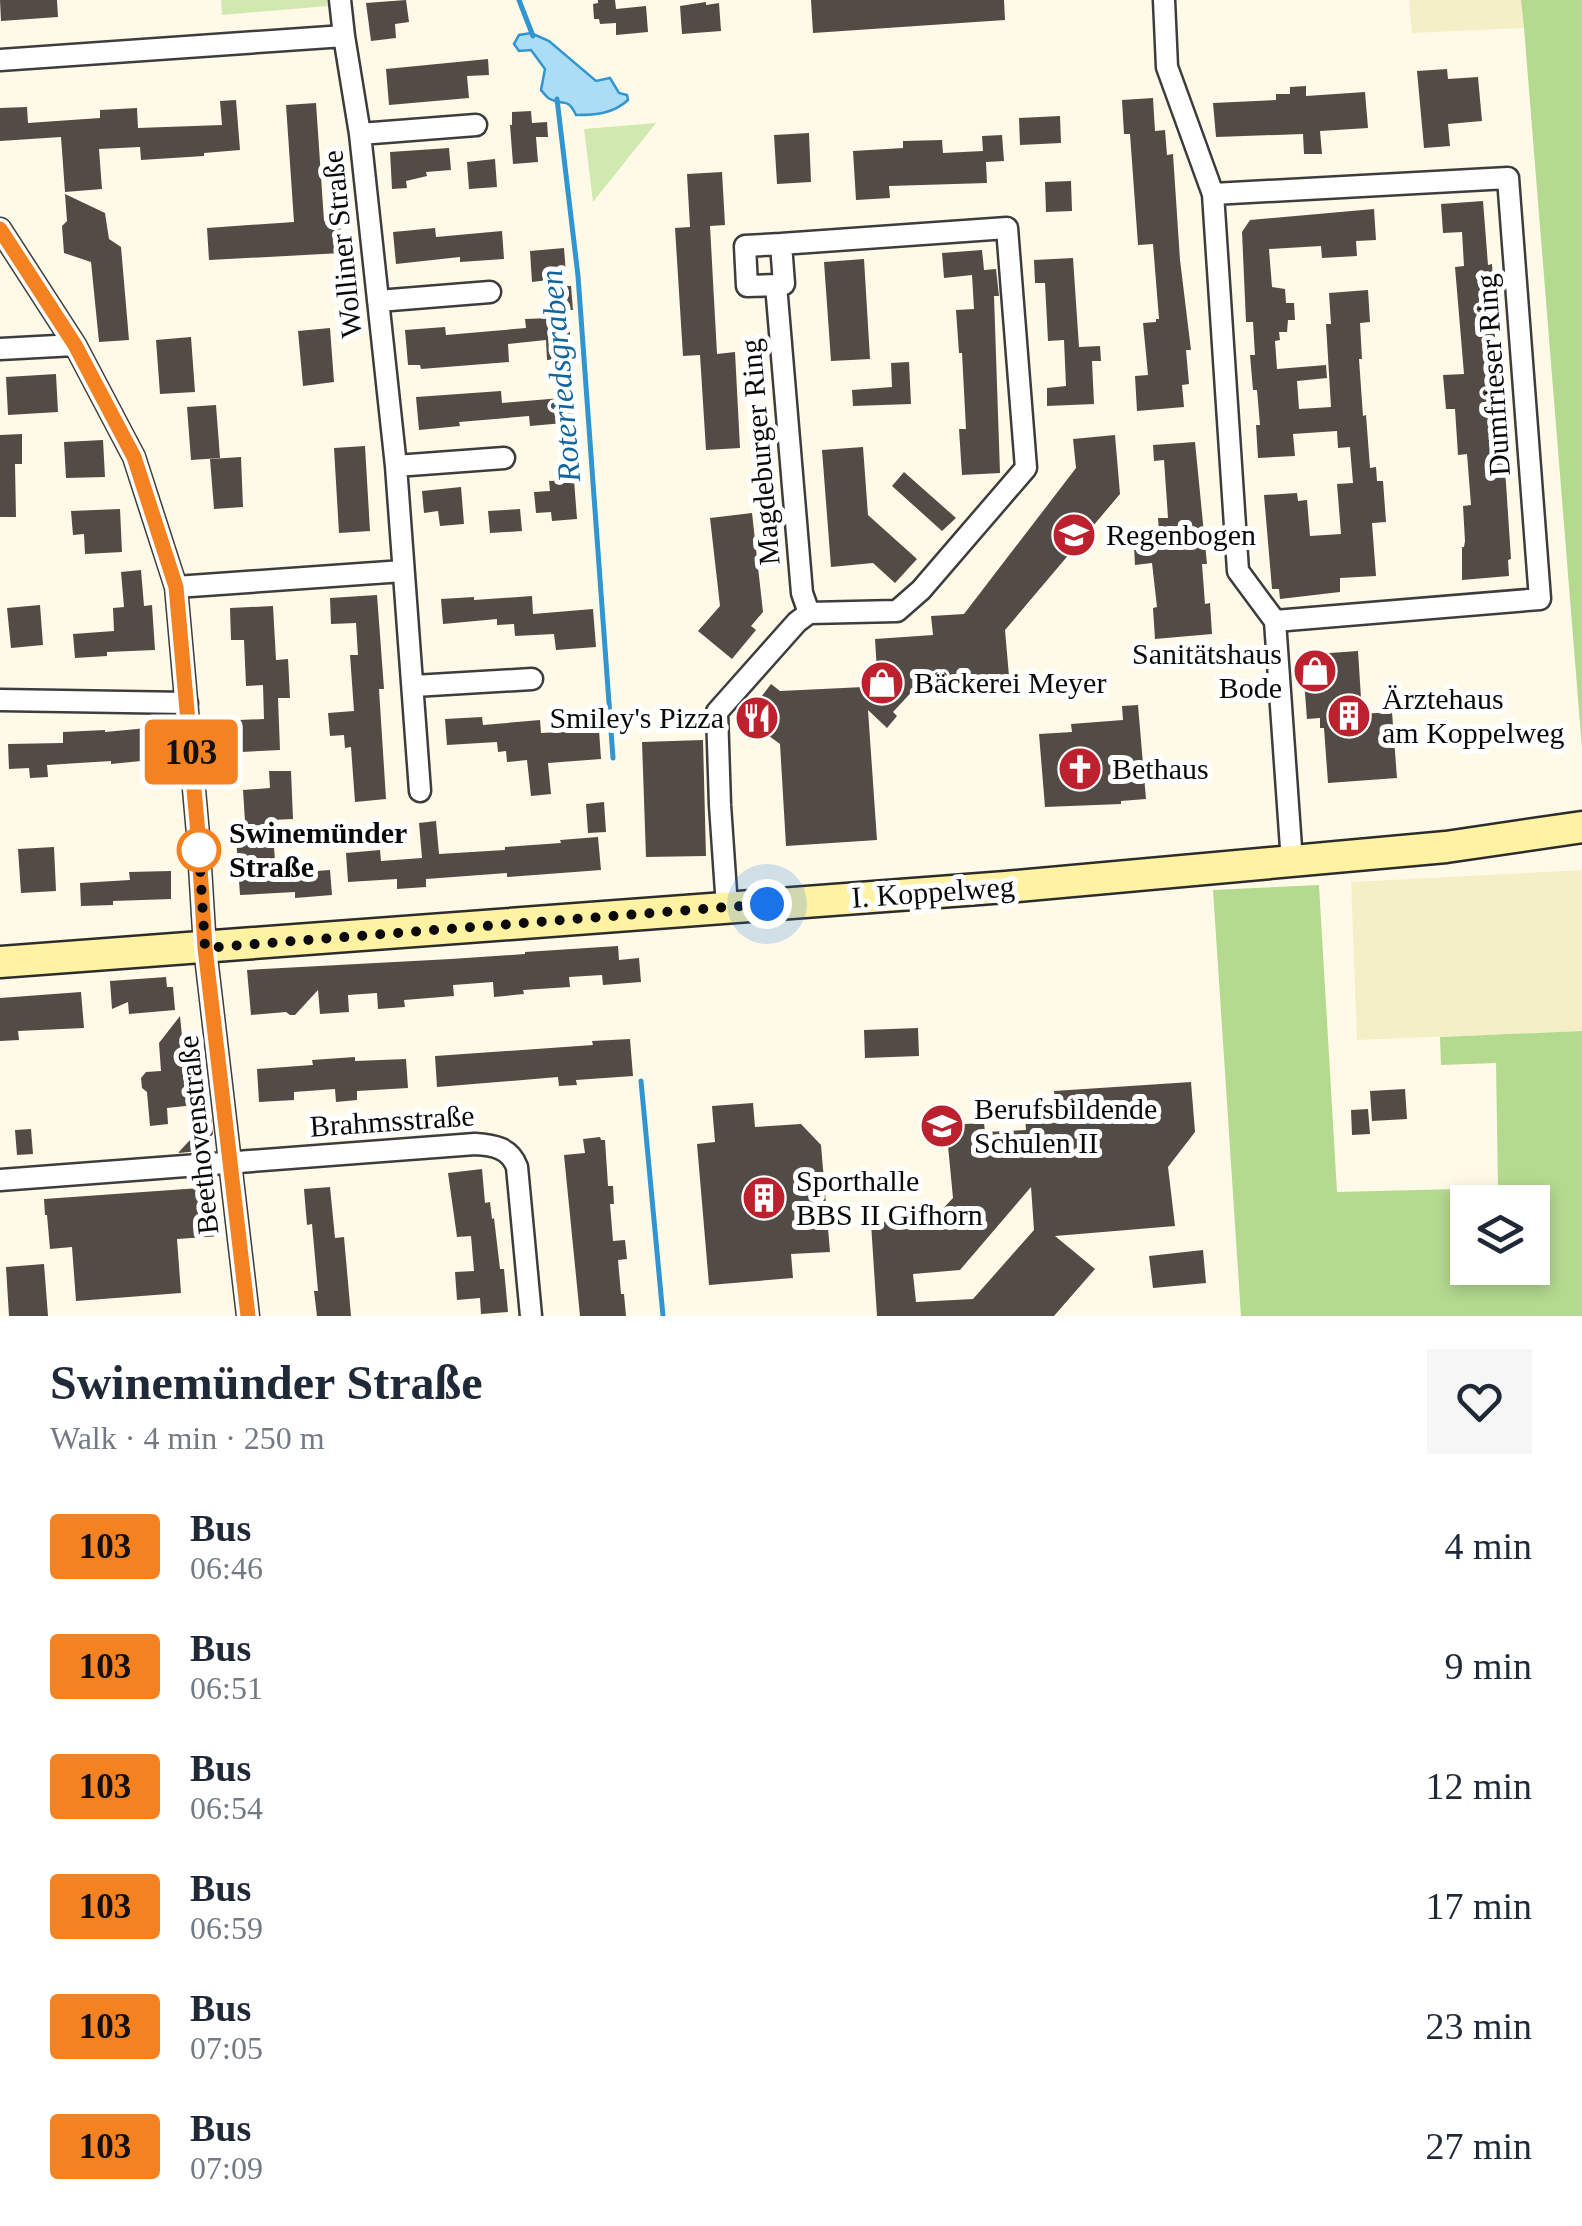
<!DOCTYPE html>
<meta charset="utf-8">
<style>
:root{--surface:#fff;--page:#f6f6f7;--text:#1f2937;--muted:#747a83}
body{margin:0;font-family:"Times New Roman",serif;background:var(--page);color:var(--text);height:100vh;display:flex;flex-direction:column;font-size:38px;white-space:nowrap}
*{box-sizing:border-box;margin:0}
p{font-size:32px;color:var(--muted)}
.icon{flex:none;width:55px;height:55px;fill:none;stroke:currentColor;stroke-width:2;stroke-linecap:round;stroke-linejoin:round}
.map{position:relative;height:1316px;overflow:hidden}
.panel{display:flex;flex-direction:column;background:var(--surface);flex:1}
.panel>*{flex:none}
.badge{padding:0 20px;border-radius:8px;font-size:35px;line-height:65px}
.controls{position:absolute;left:1450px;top:1185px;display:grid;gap:20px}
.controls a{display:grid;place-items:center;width:100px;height:100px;border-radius:0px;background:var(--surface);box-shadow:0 5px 15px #0003;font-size:50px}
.you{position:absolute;width:50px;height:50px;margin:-25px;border:8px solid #fff;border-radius:50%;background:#1a73e8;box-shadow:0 0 0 15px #1a73e833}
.map>.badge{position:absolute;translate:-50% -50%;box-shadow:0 0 0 5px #fff}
.round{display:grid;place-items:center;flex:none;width:105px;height:105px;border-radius:0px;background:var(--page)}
.head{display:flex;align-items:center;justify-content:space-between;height:170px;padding:0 50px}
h1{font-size:48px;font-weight:700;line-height:75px}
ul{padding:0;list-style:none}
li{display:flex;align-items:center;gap:30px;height:120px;padding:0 50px}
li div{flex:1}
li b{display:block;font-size:38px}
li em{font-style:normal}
li .badge{min-width:110px;font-weight:700;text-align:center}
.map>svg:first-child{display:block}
</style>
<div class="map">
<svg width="1582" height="1316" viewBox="0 0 1582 1316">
<rect width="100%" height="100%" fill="#fffae7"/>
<path fill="#f5efc8" d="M 1409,0 L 1521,0 L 1524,28 L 1412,33 Z
M 1582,870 L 1582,1031 L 1357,1040 L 1351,882 Z"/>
<path fill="#d0e9b1" d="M 221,0 L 327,0 L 328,6 L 222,15 Z
M 656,123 L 593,202 L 584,129 Z"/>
<path fill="#b4da90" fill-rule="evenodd" d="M 1521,0 L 1582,0 L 1582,748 L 1524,28 Z
M 1319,885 L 1337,1192 L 1498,1188 L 1496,1063 L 1441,1065 L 1440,1037 L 1582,1031 L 1582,1316 L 1241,1316 L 1213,890 ZM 1532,1202 L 1532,1268 L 1468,1268 L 1468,1202 Z"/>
<path fill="#abddf7" stroke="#3195d0" stroke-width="2.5" d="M 531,33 L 549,41 L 596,81 L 610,78 L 619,93 L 627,95 L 628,100 C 613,114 595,115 576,115 C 567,96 564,107 550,99 C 548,99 542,91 541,90 L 545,69 L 531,50 L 519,51 L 514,44 L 519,35 Z"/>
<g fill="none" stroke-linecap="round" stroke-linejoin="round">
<path stroke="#3195d0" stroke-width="5" d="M 519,0 L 533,36
M 557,99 L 578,276 L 613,758
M 641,1081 L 663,1316"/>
</g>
<path fill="#534b46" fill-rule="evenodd" d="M 0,0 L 57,0 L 58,17 L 1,21 Z
M 406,0 L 409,22 L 395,24 L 396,38 L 371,41 L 366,3 Z
M 598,0 L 615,0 L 616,9 L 646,6 L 648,32 L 616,35 L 616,23 L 600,24 L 599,19 L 594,19 L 593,4 L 598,3 Z
M 811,0 L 1004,0 L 1005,20 L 813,33 Z
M 706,2 L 706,5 L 719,3 L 721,31 L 682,34 L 680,6 Z
M 488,59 L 489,75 L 467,76 L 469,98 L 389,105 L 386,69 Z
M 1447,69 L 1448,79 L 1478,77 L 1482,121 L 1448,124 L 1450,146 L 1424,148 L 1417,71 Z
M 1306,86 L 1306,96 L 1365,92 L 1368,128 L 1320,131 L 1322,154 L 1304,154 L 1303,134 L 1216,137 L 1213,103 L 1276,100 L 1276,94 L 1290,94 L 1290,87 Z
M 1153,98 L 1155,131 L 1165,130 L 1167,155 L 1173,154 L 1180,260 L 1191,350 L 1186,350 L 1189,384 L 1182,385 L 1184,407 L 1137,411 L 1135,376 L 1148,375 L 1143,323 L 1156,322 L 1156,319 L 1159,319 L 1153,244 L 1138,245 L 1130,134 L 1124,134 L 1122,100 Z
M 236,100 L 240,150 L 204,153 L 204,156 L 141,160 L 140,147 L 99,149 L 102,189 L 65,192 L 61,137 L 0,141 L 0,108 L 27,107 L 28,123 L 100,118 L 100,110 L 137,108 L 138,128 L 222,125 L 220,101 Z
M 316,103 L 324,221 L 340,220 L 342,253 L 209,260 L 207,228 L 294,222 L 286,105 Z
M 531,111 L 532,123 L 547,122 L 548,137 L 536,137 L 538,162 L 513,164 L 510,125 L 512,125 L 512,112 Z
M 1060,116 L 1061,143 L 1020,145 L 1019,118 Z
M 809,133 L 811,182 L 777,184 L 774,135 Z
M 1002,135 L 1004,161 L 986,162 L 987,183 L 889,186 L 890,198 L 856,200 L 853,151 L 903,148 L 903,141 L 942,140 L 943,153 L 983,151 L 982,136 Z
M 449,148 L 451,170 L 426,172 L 427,176 L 406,181 L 407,188 L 392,189 L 390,152 Z
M 495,159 L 497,187 L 469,189 L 467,162 Z
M 722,172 L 725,225 L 710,226 L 717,354 L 735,352 L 740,448 L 706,450 L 700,355 L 683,356 L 675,228 L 690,227 L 687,174 Z
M 1071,181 L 1072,211 L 1046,212 L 1045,182 Z
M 65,194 L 105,213 L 109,239 L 121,247 L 129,340 L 99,342 L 91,262 L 64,253 L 62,226 L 67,221 Z
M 1483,201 L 1488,265 L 1492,264 L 1494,296 L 1492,296 L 1495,337 L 1492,337 L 1493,348 L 1489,348 L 1494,423 L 1502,423 L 1511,559 L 1508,560 L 1509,576 L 1462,580 L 1462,547 L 1464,547 L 1465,541 L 1463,506 L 1471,505 L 1467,454 L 1458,455 L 1455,409 L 1446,409 L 1443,375 L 1464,374 L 1455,267 L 1464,266 L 1462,232 L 1443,233 L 1441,204 Z
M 1374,209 L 1376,240 L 1356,241 L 1357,256 L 1322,258 L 1321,246 L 1269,249 L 1272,287 L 1285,289 L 1286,303 L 1294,303 L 1295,320 L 1288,320 L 1287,332 L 1279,332 L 1280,340 L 1275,341 L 1277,369 L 1326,365 L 1327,378 L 1297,381 L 1299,409 L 1331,407 L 1326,324 L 1331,324 L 1329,293 L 1368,290 L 1370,322 L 1360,323 L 1362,359 L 1359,359 L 1363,416 L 1366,415 L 1370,468 L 1376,467 L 1377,481 L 1383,481 L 1386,522 L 1372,523 L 1376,576 L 1340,578 L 1340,592 L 1280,599 L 1279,589 L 1272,589 L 1264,495 L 1297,493 L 1298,501 L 1307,500 L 1310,536 L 1341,534 L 1337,484 L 1353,483 L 1350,447 L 1338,448 L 1337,431 L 1293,434 L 1295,456 L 1258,458 L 1256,425 L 1260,425 L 1257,390 L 1253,390 L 1250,355 L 1255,355 L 1253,322 L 1246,322 L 1242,232 L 1250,220 Z
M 435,228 L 436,237 L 502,231 L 504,259 L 460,262 L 460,257 L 396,264 L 393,232 Z
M 564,248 L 567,286 L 571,286 L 573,310 L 568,310 L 572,358 L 547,360 L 546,340 L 508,344 L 509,362 L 421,369 L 420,365 L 408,365 L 405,330 L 445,327 L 446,335 L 526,328 L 525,319 L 550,318 L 548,280 L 532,282 L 530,251 Z
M 982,250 L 984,270 L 996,269 L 999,296 L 994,296 L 1000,473 L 962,475 L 959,429 L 966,429 L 962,353 L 959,353 L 956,310 L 974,309 L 972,275 L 944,278 L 942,253 Z
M 1073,258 L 1079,347 L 1100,346 L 1101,361 L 1092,361 L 1094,404 L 1047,406 L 1047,388 L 1066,386 L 1064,340 L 1048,341 L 1045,283 L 1035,283 L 1034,260 Z
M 864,259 L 870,359 L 831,361 L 824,262 Z
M 330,328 L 334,382 L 303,386 L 298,331 Z
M 191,337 L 195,392 L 160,394 L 156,340 Z
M 909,362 L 911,404 L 853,406 L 852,390 L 892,387 L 891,363 Z
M 56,374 L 58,412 L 8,415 L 6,377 Z
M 501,391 L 502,403 L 573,397 L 575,422 L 530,426 L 529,416 L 459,422 L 460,426 L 419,430 L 416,397 Z
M 216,405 L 220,458 L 191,460 L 187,407 Z
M 22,434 L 22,464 L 15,464 L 16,517 L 0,517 L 0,435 Z
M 1115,435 L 1120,494 L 1005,630 L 1009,676 L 919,684 L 893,712 L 897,716 L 887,728 L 868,710 L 877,840 L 786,846 L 780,744 L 745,718 L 771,684 L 780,691 L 864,687 L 877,672 L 875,639 L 933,635 L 931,616 L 964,614 L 1076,468 L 1073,439 Z
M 103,440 L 105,477 L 66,478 L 64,442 Z
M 1195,442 L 1207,564 L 1202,564 L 1205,604 L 1210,603 L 1212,634 L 1155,639 L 1153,608 L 1157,607 L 1152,563 L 1135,565 L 1134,546 L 1160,544 L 1158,518 L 1168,518 L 1164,460 L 1154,461 L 1153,445 Z
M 365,446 L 370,531 L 339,533 L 334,448 Z
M 863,447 L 868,515 L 917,559 L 895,583 L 873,563 L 831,567 L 822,450 Z
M 241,457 L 243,507 L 214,509 L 210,459 Z
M 904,472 L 956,518 L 942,531 L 892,486 Z
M 574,480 L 577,519 L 552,521 L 551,512 L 536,513 L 534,492 L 550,491 L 549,481 Z
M 461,487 L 464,524 L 440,526 L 438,511 L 424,513 L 422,491 Z
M 120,509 L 122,552 L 85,554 L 84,534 L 73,535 L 71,511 Z
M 520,509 L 522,531 L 490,533 L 488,511 Z
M 752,513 L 763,612 L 751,626 L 756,630 L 732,659 L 698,631 L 720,606 L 710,518 Z
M 141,570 L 144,606 L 152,605 L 155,650 L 107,652 L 107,656 L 75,658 L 73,634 L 114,631 L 113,608 L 124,607 L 121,572 Z
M 377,595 L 384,689 L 379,689 L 386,799 L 355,802 L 351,747 L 345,748 L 344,735 L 330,736 L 328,713 L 354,711 L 350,655 L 358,655 L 356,623 L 331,624 L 330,598 Z
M 532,596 L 533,614 L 593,609 L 596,647 L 556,650 L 554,634 L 515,636 L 514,624 L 497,625 L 497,619 L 443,624 L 441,599 L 474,597 L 474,600 Z
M 40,605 L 43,645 L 11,648 L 7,608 Z
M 273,606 L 276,660 L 288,659 L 290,698 L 278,698 L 280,750 L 241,752 L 239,720 L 264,719 L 263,685 L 246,686 L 244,640 L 231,640 L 230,608 Z
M 1358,651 L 1362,714 L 1392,712 L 1397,778 L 1328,783 L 1324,728 L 1320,728 L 1320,718 L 1307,719 L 1302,655 Z
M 1138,705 L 1146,799 L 1121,801 L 1121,804 L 1045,807 L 1039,734 L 1072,732 L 1071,724 L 1123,720 L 1122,706 Z
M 482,717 L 483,725 L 540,720 L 541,733 L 599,730 L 601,759 L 548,763 L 551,794 L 531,796 L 527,760 L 507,762 L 506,751 L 498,752 L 497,742 L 447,745 L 445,719 Z
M 158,727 L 161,759 L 111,764 L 111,761 L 47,765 L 48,777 L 30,778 L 29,768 L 9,769 L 8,744 L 63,743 L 63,732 L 105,730 L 105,732 Z
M 703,740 L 706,856 L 646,857 L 642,742 Z
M 269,771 L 291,771 L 293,819 L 272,820 L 276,874 L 330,870 L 332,895 L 295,898 L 295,892 L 240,895 L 236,837 L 246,837 L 243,790 L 270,788 Z
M 604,802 L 606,832 L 588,833 L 586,804 Z
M 436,821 L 439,854 L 505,850 L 505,847 L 561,843 L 560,840 L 598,837 L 601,870 L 507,877 L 507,873 L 426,879 L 426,887 L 397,889 L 397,879 L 348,882 L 346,853 L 380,850 L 381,861 L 422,858 L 419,823 Z
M 54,847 L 56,891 L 21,893 L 18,849 Z
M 171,871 L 171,899 L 113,901 L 113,905 L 81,906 L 80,883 L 130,880 L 129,872 Z
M 618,946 L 619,960 L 639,958 L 641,982 L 603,985 L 602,975 L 569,977 L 570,987 L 523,990 L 524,994 L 494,997 L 493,982 L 453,985 L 454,996 L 404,1000 L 405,1007 L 378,1009 L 377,993 L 348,995 L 349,1012 L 320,1014 L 318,990 L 295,1015 L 290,1015 L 286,1012 L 251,1015 L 247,970 L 451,959 L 525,954 L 525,952 Z
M 166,977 L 167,987 L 173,987 L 175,1010 L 129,1014 L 128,1002 L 112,1009 L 110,981 Z
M 81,992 L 84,1028 L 18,1031 L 19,1040 L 0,1041 L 0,998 Z
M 180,1016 L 185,1067 L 191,1072 L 186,1077 L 188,1090 L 204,1104 L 167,1108 L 168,1124 L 150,1126 L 147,1092 L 142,1088 L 141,1078 L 146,1072 L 161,1071 L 159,1043 Z
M 918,1028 L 919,1056 L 865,1058 L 864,1030 Z
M 630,1039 L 633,1076 L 576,1080 L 577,1085 L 559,1086 L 558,1077 L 437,1087 L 435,1056 L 593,1045 L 592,1041 Z
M 355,1057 L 355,1061 L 406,1059 L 408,1088 L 357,1091 L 357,1100 L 336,1102 L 335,1089 L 294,1092 L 294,1100 L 259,1102 L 257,1069 L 313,1065 L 312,1060 Z
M 1191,1082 L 1195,1132 L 1168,1167 L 1175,1226 L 1055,1236 L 1095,1269 L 1054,1316 L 877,1316 L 871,1223 L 934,1218 L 953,1198 L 946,1125 L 984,1123 L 985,1132 L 1026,1130 L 1024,1105 L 1055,1101 L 1054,1091 ZM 1031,1187 L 1034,1230 L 973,1299 L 916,1302 L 913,1274 L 960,1270 Z
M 1405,1089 L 1407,1119 L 1372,1121 L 1370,1091 Z
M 753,1103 L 755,1127 L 801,1124 L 821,1145 L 830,1252 L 791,1254 L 793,1278 L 709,1285 L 697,1144 L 715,1142 L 712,1106 Z
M 1368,1109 L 1370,1134 L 1352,1135 L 1351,1110 Z
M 211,1117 L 213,1134 L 199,1151 L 178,1153 Z
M 31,1129 L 33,1154 L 17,1155 L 15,1130 Z
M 600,1137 L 601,1140 L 605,1140 L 608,1186 L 613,1186 L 614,1204 L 610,1204 L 613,1241 L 625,1240 L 627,1259 L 618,1260 L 621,1294 L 624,1294 L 626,1316 L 580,1316 L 564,1155 L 585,1153 L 583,1139 Z
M 482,1169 L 485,1203 L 490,1202 L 492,1219 L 494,1218 L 500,1269 L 504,1269 L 508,1312 L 481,1314 L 480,1298 L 457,1300 L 455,1272 L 474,1271 L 471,1236 L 457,1237 L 448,1173 Z
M 330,1187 L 335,1238 L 344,1237 L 351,1316 L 317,1316 L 314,1291 L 318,1291 L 312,1224 L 307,1225 L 304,1189 Z
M 200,1188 L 203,1220 L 220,1219 L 221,1236 L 177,1239 L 181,1293 L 76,1301 L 72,1247 L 50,1249 L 47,1215 L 45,1215 L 44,1199 Z
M 1203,1250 L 1206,1283 L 1153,1288 L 1149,1256 Z
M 44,1264 L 48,1316 L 9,1316 L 6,1267 Z"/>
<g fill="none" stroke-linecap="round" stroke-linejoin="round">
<defs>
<path id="street" d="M 340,0 L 344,36
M 1164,0 L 1167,67 L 1213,194 L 1238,571 L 1275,621 L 1292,862
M 0,60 L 344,36 L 360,134 L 396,466 L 420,791
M 360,134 L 476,125
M 1213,194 L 1508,178 L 1540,599 L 1275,621
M 0,229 L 75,345 L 134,457 L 176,587 L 198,834 L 205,948 L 248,1316
M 776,285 L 747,286 L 745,246 L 781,244 L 784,284 L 776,285 L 802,593 L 809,613
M 378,301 L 490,292
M 0,349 L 75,345
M 396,466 L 504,458
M 176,587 L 403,571
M 414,686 L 532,679
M 0,700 L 187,703
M 727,907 L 720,805 L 717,712 L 797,622 L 809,613 L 897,611 L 921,590 L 1026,468 L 1007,228 L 781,244
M 0,1180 L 475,1144 C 494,1145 510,1148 517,1167 L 531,1316"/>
<path id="secondary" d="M 0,962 L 1006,887 L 1446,847 L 1582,827"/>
</defs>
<use href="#street" stroke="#3d3d3d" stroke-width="25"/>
<use href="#secondary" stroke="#2c2c2c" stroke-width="35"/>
<use href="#street" stroke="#fff" stroke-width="20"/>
<use href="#secondary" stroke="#fff2a2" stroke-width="30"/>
</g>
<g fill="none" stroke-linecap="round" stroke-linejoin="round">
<defs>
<path id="line" d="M 0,229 L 75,345 L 134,457 L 176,587 L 198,834 L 205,948 L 248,1316"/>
</defs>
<use href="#line" stroke="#fff" stroke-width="22"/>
<use href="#line" stroke="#f58220" stroke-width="15"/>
<path stroke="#0a0a0a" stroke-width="10" stroke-dasharray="0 18" d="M 199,850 L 198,834 L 205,948 L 767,904"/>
</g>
<defs>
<symbol id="school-disc" viewBox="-11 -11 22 22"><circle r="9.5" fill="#bc212d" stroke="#fff"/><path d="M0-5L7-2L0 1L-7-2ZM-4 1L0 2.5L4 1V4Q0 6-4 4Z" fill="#fff"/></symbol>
<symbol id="shop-disc" viewBox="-11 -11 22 22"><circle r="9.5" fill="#bc212d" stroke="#fff"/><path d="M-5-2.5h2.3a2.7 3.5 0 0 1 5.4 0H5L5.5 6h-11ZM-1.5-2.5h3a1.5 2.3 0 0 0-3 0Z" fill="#fff"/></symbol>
<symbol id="building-disc" viewBox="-11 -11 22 22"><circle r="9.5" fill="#bc212d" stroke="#fff"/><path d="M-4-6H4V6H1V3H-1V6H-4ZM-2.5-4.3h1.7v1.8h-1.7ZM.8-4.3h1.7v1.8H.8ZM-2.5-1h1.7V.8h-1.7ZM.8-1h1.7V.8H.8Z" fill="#fff"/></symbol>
<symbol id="restaurant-disc" viewBox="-11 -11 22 22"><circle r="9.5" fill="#bc212d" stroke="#fff"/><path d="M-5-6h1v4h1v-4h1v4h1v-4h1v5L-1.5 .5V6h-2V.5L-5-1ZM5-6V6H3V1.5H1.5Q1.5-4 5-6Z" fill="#fff"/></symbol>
<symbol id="church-disc" viewBox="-11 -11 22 22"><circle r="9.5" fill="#bc212d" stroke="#fff"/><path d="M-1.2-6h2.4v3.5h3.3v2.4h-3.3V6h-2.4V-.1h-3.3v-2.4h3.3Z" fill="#fff"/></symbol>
</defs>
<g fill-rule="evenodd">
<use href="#school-disc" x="1049" y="510" width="50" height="50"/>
<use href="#shop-disc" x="1290" y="646" width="50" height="50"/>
<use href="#shop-disc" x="857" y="658" width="50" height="50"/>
<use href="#building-disc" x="1324" y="691" width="50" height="50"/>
<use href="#restaurant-disc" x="732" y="693" width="50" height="50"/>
<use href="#church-disc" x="1055" y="744" width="50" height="50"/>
<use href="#school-disc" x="917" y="1101" width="50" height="50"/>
<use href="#building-disc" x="739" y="1173" width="50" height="50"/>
</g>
<circle fill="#fff" stroke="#f58220" stroke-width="5" cx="199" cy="850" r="20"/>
<g text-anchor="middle" stroke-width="10" stroke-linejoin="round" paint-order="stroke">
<g font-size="30" fill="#0a0a0a" stroke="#fff">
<text transform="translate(342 244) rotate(-96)" y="10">Wolliner Straße</text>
<text transform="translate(1493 375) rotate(-94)" y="10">Dumfrieser Ring</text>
<text transform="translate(760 452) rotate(-95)" y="10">Magdeburger Ring</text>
<text transform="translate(933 892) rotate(-4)" y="10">I. Koppelweg</text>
<text transform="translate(392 1121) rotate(-4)" y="10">Brahmsstraße</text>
<text transform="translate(198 1135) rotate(-96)" y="10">Beethovenstraße</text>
</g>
<g font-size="30" fill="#0a0a0a" stroke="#fff" text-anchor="start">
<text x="1106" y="545">Regenbogen</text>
<text x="1282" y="664" text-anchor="end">Sanitätshaus<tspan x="1282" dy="34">Bode</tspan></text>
<text x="914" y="693">Bäckerei Meyer</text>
<text x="1382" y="709">Ärztehaus<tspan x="1382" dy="34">am Koppelweg</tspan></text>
<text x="724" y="728" text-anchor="end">Smiley's Pizza</text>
<text x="1112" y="779">Bethaus</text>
<text x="974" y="1119">Berufsbildende<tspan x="974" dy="34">Schulen II</tspan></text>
<text x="796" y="1191">Sporthalle<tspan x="796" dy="34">BBS II Gifhorn</tspan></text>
</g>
<g font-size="30" font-weight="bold" fill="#0a0a0a" stroke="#fff" text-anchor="start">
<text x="229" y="843">Swinemünder<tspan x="229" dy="34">Straße</tspan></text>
</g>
<g font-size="32" font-style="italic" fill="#12659d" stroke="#fff">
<text transform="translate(560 376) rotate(-95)" y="11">Roteriedsgraben</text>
</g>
</g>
</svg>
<div class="controls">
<a><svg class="icon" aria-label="layers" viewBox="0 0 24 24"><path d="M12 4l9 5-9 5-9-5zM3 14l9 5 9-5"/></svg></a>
</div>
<div class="you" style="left:767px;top:904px"></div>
<b class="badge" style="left:191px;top:752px;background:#f58220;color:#111">103</b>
</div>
<section class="panel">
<div class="head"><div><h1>Swinemünder Straße</h1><p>Walk · 4 min · 250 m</p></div><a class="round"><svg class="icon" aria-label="heart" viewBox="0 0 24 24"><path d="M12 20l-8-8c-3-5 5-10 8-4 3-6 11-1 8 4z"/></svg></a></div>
<ul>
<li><span class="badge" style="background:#f58220;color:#111">103</span><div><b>Bus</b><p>06:46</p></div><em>4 min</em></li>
<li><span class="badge" style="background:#f58220;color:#111">103</span><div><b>Bus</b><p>06:51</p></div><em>9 min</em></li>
<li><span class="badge" style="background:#f58220;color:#111">103</span><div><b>Bus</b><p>06:54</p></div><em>12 min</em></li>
<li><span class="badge" style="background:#f58220;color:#111">103</span><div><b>Bus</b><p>06:59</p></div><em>17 min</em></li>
<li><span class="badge" style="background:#f58220;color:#111">103</span><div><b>Bus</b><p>07:05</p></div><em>23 min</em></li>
<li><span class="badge" style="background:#f58220;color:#111">103</span><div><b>Bus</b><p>07:09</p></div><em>27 min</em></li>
</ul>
</section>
